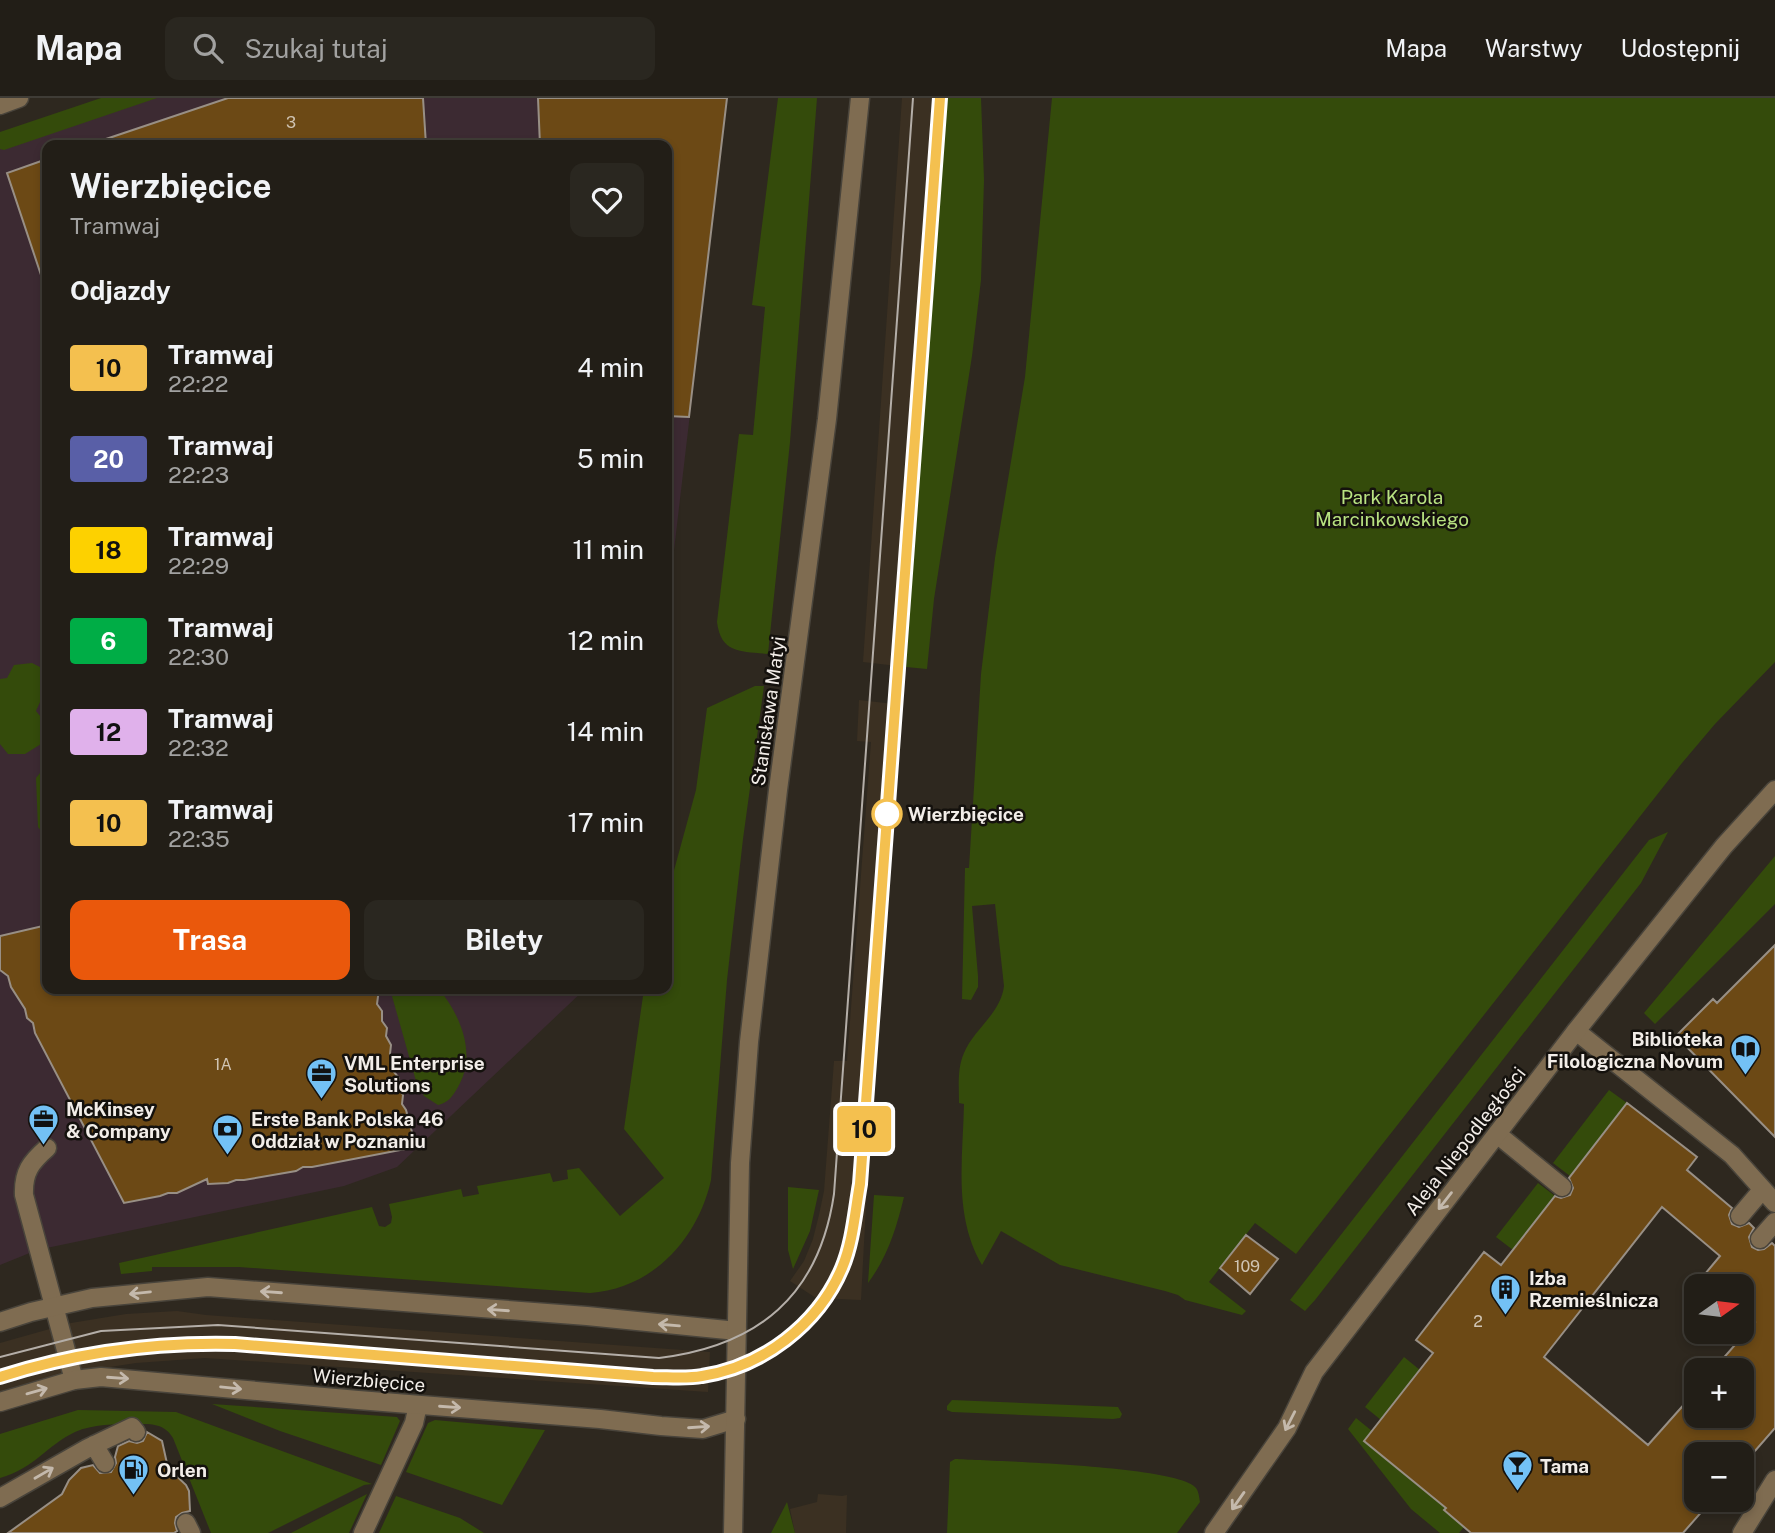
<!DOCTYPE html>
<html lang="pl">
<meta charset="utf-8">
<style>
:root{--surface:#221e17;--page:#2a2720;--text:#f1f3f6;--muted:#a2a2a1;--line:#3f3c36;--accent:#ea580c}
body{margin:0;font-family:"Public Sans",sans-serif;background:var(--page);color:var(--text);height:100vh;display:flex;flex-direction:column;font-size:26px;white-space:nowrap}
*{box-sizing:border-box;margin:0}
p{font-size:23px;color:var(--muted)}
.icon{flex:none;width:38px;height:38px;fill:none;stroke:currentColor;stroke-width:2;stroke-linecap:round;stroke-linejoin:round}
.map{position:relative;flex:1;overflow:hidden}
.sheet{position:absolute;left:42px;top:42px;width:630px;height:854px;display:flex;flex-direction:column;background:var(--surface);border-radius:14px;box-shadow:0 4px 10px #0003,0 0 0 2px var(--line)}
.sheet>*{flex:none}
.badge{padding:0 14px;border-radius:5px;font-size:24px;line-height:46px}
.needle{width:46px;rotate:76deg}
.fabs{position:absolute;left:1684px;top:1176px;display:grid;gap:14px}
.fabs a{display:grid;place-items:center;width:70px;height:70px;border-radius:14px;background:var(--surface);box-shadow:0 4px 10px #0003,0 0 0 2px var(--line);font-size:35px}
.map>.badge{position:absolute;translate:-50% -50%;box-shadow:0 0 0 4px #fff}
h2{padding:0 28px;font-size:26px;line-height:63px}
.round{display:grid;place-items:center;flex:none;width:74px;height:74px;border-radius:14px;background:var(--page)}
.head{display:flex;align-items:center;justify-content:space-between;height:119px;padding:0 28px}
h1{font-size:33px;font-weight:700;line-height:52px}
.button{display:flex;gap:14px;margin-top:auto;padding:14px 28px}
.button a{flex:1;height:80px;border-radius:14px;background:var(--accent);color:#fff;font-size:28px;font-weight:700;line-height:80px;text-align:center}
.button a+a{background:var(--page);color:var(--text)}
ul{padding:0;list-style:none}
li{display:flex;align-items:center;gap:21px;height:91px;padding:0 28px}
li div{flex:1}
li b{display:block;font-size:26px}
li em{font-style:normal}
li .badge{min-width:77px;font-weight:700;text-align:center}
header{display:flex;align-items:center;gap:42px;box-sizing:border-box;height:98px;padding:0 35px;background:var(--surface);border-bottom:2px solid var(--line)}
header strong{font-size:33px}
nav{display:flex;gap:38px;margin-inline-start:auto;font-size:24px}
.search{width:490px;height:63px;background:var(--page);display:flex;align-items:center;gap:18px;box-sizing:border-box;padding:0 24px;border-radius:14px;color:var(--muted);font-size:26px}
.map>svg:first-child{display:block}
</style>
<header>
<strong>Mapa</strong>
<div class="search"><svg class="icon" aria-label="search" viewBox="0 0 24 24"><circle cx="10" cy="10" r="6"/><path d="M15 15l6 6"/></svg>Szukaj tutaj</div>
<nav><a>Mapa</a><a>Warstwy</a><a>Udostępnij</a></nav>
</header>
<div class="map">
<svg width="1775" height="1435" viewBox="0 0 1775 1435">
<rect width="100%" height="100%" fill="#2e281f"/>
<path fill="#3c2a32" d="M 139,0 L 727,0 L 667,512 L 667,47 L 47,47 L 47,891 L 585,891 L 397,1069 L 344,1088 L 37,1152 L 0,1167 L 0,47 Z"/>
<path fill="#3b3022" d="M 902,0 L 946,0 L 906,569 L 863,564 Z
M 859,602 L 903,607 L 900,646 L 887,646 L 854,1086 L 867,1088 L 861,1202 L 816,1200 L 790,1183 L 804,1163 L 813,1141 L 819,1117 L 824,1093 L 834,963 L 847,963 L 871,644 L 857,643 Z
M 177,1213 L 206,1217 L 710,1254 L 708,1294 L 205,1260 L 136,1265 L 97,1271 L 53,1279 L 0,1295 L 0,1245 L 71,1225 L 126,1216 Z
M 818,1396 L 842,1398 L 847,1397 L 846,1435 L 795,1435 L 790,1411 L 817,1404 Z"/>
<path fill="#344b0b" d="M 101,0 L 157,0 L 4,52 L 0,51 L 0,34 Z
M 778,0 L 817,0 L 790,344 L 768,556 C 741,553 721,556 717,524 L 739,336 L 753,337 L 765,209 L 752,207 Z
M 946,0 L 981,0 L 984,82 L 981,182 L 972,258 L 934,501 L 927,571 L 906,569 Z
M 1052,0 L 1775,0 L 1775,564 L 1715,626 L 1682,665 L 1296,1156 L 1255,1125 L 1209,1184 L 1246,1213 L 1242,1217 L 1185,1202 L 1178,1197 L 1165,1193 L 1060,1167 L 1001,1133 L 982,1167 C 953,1118 963,1060 964,1006 L 959,1005 C 959,988 957,971 964,955 C 974,931 1001,915 1004,888 L 995,806 L 972,808 L 978,878 L 978,889 L 971,902 L 962,901 L 965,770 L 969,770 L 981,576 L 995,460 L 1025,279 Z
M 32,565 L 44,571 C 50,587 43,597 36,613 L 46,625 L 41,646 L 25,656 L 8,656 L 0,646 L 0,581 L 7,580 L 14,567 Z
M 755,588 L 764,588 L 743,741 L 727,882 L 711,1082 C 698,1141 652,1191 590,1195 L 239,1169 L 152,1169 L 152,1173 L 121,1176 L 119,1165 L 372,1109 L 379,1128 L 385,1129 L 391,1125 L 392,1119 L 389,1106 L 461,1091 L 463,1099 L 479,1096 L 477,1088 L 550,1075 L 553,1084 L 568,1081 L 567,1072 L 579,1070 L 620,1118 L 664,1080 L 624,1031 L 644,891 L 667,891 L 667,798 L 696,692 L 707,610 Z
M 44,670 L 47,670 L 47,740 L 38,729 L 36,680 Z
M 1668,734 L 1641,785 L 1315,1202 L 1305,1213 L 1290,1202 L 1649,742 Z
M 1775,758 L 1775,806 L 1655,926 L 1644,915 Z
M 390,891 L 439,891 C 461,918 477,957 458,989 C 453,998 448,1005 438,1007 L 424,998 L 416,983 Z
M 1609,992 L 1627,1005 L 1570,1078 L 1553,1065 Z
M 1538,1085 L 1555,1098 L 1513,1152 L 1496,1139 Z
M 788,1089 L 819,1092 L 810,1133 L 793,1171 L 788,1152 Z
M 874,1097 L 904,1099 C 896,1131 888,1158 868,1185 Z
M 1404,1259 L 1420,1272 L 1381,1322 L 1365,1309 Z
M 952,1302 L 1118,1309 L 1122,1316 L 1120,1320 L 1113,1321 L 952,1314 L 947,1312 L 947,1308 Z
M 212,1306 L 397,1319 L 400,1323 L 381,1367 L 280,1333 Z
M 78,1312 L 176,1314 L 372,1386 L 364,1387 L 268,1435 L 211,1435 L 173,1340 C 164,1325 151,1326 135,1326 C 115,1326 93,1326 75,1334 C 46,1348 35,1370 0,1380 L 0,1336 Z
M 1356,1320 L 1372,1333 L 1365,1344 L 1446,1410 L 1444,1412 L 1464,1429 L 1459,1435 L 1440,1435 L 1411,1411 L 1348,1331 Z
M 435,1322 L 545,1332 L 502,1407 L 406,1374 L 428,1325 Z
M 955,1361 C 993,1363 1175,1368 1195,1389 C 1199,1393 1199,1399 1200,1404 L 1177,1435 L 947,1435 L 950,1364 Z
M 367,1396 L 349,1435 L 291,1435 Z
M 396,1398 L 460,1420 L 484,1435 L 379,1435 Z
M 787,1404 L 795,1435 L 771,1435 Z"/>
<path fill="#6c4915" stroke="#988f85" stroke-width="2" fill-rule="evenodd" d="M 228,0 L 423,0 L 426,47 L 107,47 L 106,41 Z
M 538,0 L 727,0 L 689,319 L 667,318 L 667,47 L 540,47 Z
M 47,61 L 47,177 L 41,177 L 7,75 Z
M 47,827 L 47,891 L 379,891 L 377,906 L 382,913 L 382,923 L 387,930 L 386,938 L 391,947 L 390,956 L 395,964 L 394,974 L 399,980 L 398,989 L 403,997 L 402,1006 L 406,1012 L 416,1049 L 312,1069 L 303,1069 L 296,1073 L 244,1082 L 236,1082 L 228,1085 L 208,1086 L 207,1081 L 177,1095 L 168,1095 L 160,1098 L 124,1105 L 35,935 L 33,925 L 27,920 L 25,911 L 11,889 L 8,878 L 0,872 L 0,838 Z
M 1775,847 L 1775,1039 L 1676,938 L 1713,901 L 1717,905 Z
M 1627,1005 L 1697,1059 L 1687,1072 L 1732,1110 L 1729,1117 L 1732,1126 L 1739,1129 L 1749,1125 L 1754,1130 L 1749,1139 L 1752,1149 L 1758,1152 L 1764,1151 L 1772,1145 L 1775,1148 L 1775,1330 L 1741,1369 L 1741,1356 L 1696,1356 L 1696,1402 L 1712,1402 L 1683,1435 L 1471,1435 L 1444,1412 L 1446,1410 L 1364,1343 L 1433,1255 L 1416,1242 L 1484,1154 L 1501,1167 L 1555,1098 L 1561,1100 L 1570,1097 L 1573,1090 L 1569,1080 ZM 1662,1109 L 1720,1158 L 1695,1188 L 1741,1188 L 1741,1212 L 1755,1224 L 1713,1272 L 1741,1272 L 1741,1318 L 1696,1318 L 1696,1293 L 1648,1347 L 1544,1259 Z
M 1246,1137 L 1278,1161 L 1250,1196 L 1220,1170 Z
M 147,1334 L 162,1343 L 168,1370 L 186,1387 L 189,1393 L 190,1413 L 182,1415 L 176,1419 L 175,1425 L 177,1433 L 174,1435 L 8,1435 L 62,1396 L 69,1382 L 81,1370 L 93,1367 L 100,1375 L 111,1374 L 116,1365 L 115,1359 L 118,1348 L 129,1343 L 137,1345 L 143,1343 Z"/>
<g fill="none" stroke-linecap="round" stroke-linejoin="round">
<defs>
<path id="service" d="M 1576,933 L 1732,1057 L 1775,1105
M 1497,1036 L 1562,1089
M 47,1050 C 31,1064 23,1074 24,1097 L 74,1282
M 1740,1118 L 1762,1092
M 1760,1141 L 1775,1124
M 94,1347 L 105,1365
M 0,1400 L 88,1350 L 132,1329 L 136,1334
M 186,1425 L 191,1435
M 363,1435 L 414,1325 L 418,1307"/>
<path id="minor" d="M 0,7 L 19,0
M 0,1224 L 31,1214 L 92,1200 L 208,1189 L 587,1218 L 737,1233
M 0,1304 L 74,1282 L 101,1279 L 358,1302 L 600,1321 L 661,1328 L 703,1331 L 736,1321
M 1742,1435 L 1775,1382"/>
<path id="tertiary" d="M 733,1435 L 740,1065 L 749,944 L 778,692 L 827,321 L 860,0
M 1214,1435 L 1287,1330 L 1314,1274 L 1576,933 L 1724,748 L 1775,692"/>
</defs>
<use href="#service" stroke="#49443b" stroke-width="21"/>
<use href="#minor" stroke="#49443b" stroke-width="21"/>
<use href="#tertiary" stroke="#49443b" stroke-width="21"/>
<use href="#service" stroke="#7f6c51" stroke-width="18"/>
<use href="#minor" stroke="#7f6c51" stroke-width="18"/>
<use href="#tertiary" stroke="#7f6c51" stroke-width="18"/>
<path stroke="#b4aea8" stroke-width="2" d="M 0,1259 L 101,1233 L 218,1227 L 659,1260 C 758,1248 819,1198 834,1096 L 913,0
M 0,1279 C 77,1253 154,1244 235,1246 L 634,1278 C 657,1280 681,1282 703,1278 C 764,1267 818,1227 842,1170 C 853,1144 855,1114 860,1086 L 939,0"/>
</g>
<defs><path id="oneway-shaft" d="M-6 0H5M1.5-3L5.5 0L1.5 3" fill="none" stroke-width="1.6" stroke-linecap="round" stroke-linejoin="round" transform="scale(1.75)"/></defs>
<g stroke="#c4b9ac">
<use href="#oneway-shaft" transform="translate(1445 1103) rotate(128)"/>
<use href="#oneway-shaft" transform="translate(271 1194) rotate(-176)"/>
<use href="#oneway-shaft" transform="translate(140 1195) rotate(174)"/>
<use href="#oneway-shaft" transform="translate(498 1212) rotate(-176)"/>
<use href="#oneway-shaft" transform="translate(669 1227) rotate(-175)"/>
<use href="#oneway-shaft" transform="translate(118 1280) rotate(4)"/>
<use href="#oneway-shaft" transform="translate(231 1290) rotate(6)"/>
<use href="#oneway-shaft" transform="translate(37 1293) rotate(-16)"/>
<use href="#oneway-shaft" transform="translate(450 1309) rotate(4)"/>
<use href="#oneway-shaft" transform="translate(1290 1323) rotate(117)"/>
<use href="#oneway-shaft" transform="translate(699 1329) rotate(-4)"/>
<use href="#oneway-shaft" transform="translate(44 1375) rotate(-30)"/>
<use href="#oneway-shaft" transform="translate(1238 1403) rotate(125)"/>
</g>
<g fill="none" stroke-linecap="round" stroke-linejoin="round">
<defs>
<path id="line" d="M 0,1279 C 77,1254 154,1244 235,1246 L 653,1279 C 669,1279 686,1281 702,1278 C 762,1269 818,1227 842,1170 C 853,1144 855,1114 860,1086 L 940,0"/>
</defs>
<use href="#line" stroke="#fff" stroke-width="16"/>
<use href="#line" stroke="#f4c04f" stroke-width="10"/>
</g>
<defs>
<symbol id="library-pin" viewBox="-11 -11 22 30"><path d="M0 17L-7.5 6A9.5 9.5 0 1 1 7.5 6Z" fill="#73c1f5" stroke="#14110d"/><path d="M-6-4Q-3-5.5-.7-3.5V5Q-3 3-6 4ZM6-4Q3-5.5 .7-3.5V5Q3 3 6 4Z" fill="#111"/></symbol>
<symbol id="office-pin" viewBox="-11 -11 22 30"><path d="M0 17L-7.5 6A9.5 9.5 0 1 1 7.5 6Z" fill="#73c1f5" stroke="#14110d"/><path d="M-6-3h4V-5.5h4V-3h4V5H-6ZM-1-4.5V-3h2v-1.5ZM-6 0V1H6V0Z" fill="#111"/></symbol>
<symbol id="bank-pin" viewBox="-11 -11 22 30"><path d="M0 17L-7.5 6A9.5 9.5 0 1 1 7.5 6Z" fill="#73c1f5" stroke="#14110d"/><path d="M-6-4H6V4H-6ZM0-2.3a2.3 2.3 0 1 0 0 4.6a2.3 2.3 0 1 0 0-4.6Z" fill="#111"/></symbol>
<symbol id="building-pin" viewBox="-11 -11 22 30"><path d="M0 17L-7.5 6A9.5 9.5 0 1 1 7.5 6Z" fill="#73c1f5" stroke="#14110d"/><path d="M-4-6H4V6H1V3H-1V6H-4ZM-2.5-4.3h1.7v1.8h-1.7ZM.8-4.3h1.7v1.8H.8ZM-2.5-1h1.7V.8h-1.7ZM.8-1h1.7V.8H.8Z" fill="#111"/></symbol>
<symbol id="bar-pin" viewBox="-11 -11 22 30"><path d="M0 17L-7.5 6A9.5 9.5 0 1 1 7.5 6Z" fill="#73c1f5" stroke="#14110d"/><path d="M-6-5H6L.8 .8V4.5H3.5V6h-7V4.5H-.8V.8Z" fill="#111"/></symbol>
<symbol id="fuel-pin" viewBox="-11 -11 22 30"><path d="M0 17L-7.5 6A9.5 9.5 0 1 1 7.5 6Z" fill="#73c1f5" stroke="#14110d"/><path d="M-5.5-6h7V0h2V4h1.3V-2.5L3-4.5l.8-.8L6-3V5H2.5V1h-1V6h-7ZM-4.2-4.7v3.2H.2V-4.7Z" fill="#111"/></symbol>
</defs>
<g fill-rule="evenodd">
<use href="#library-pin" x="1728" y="934" width="35" height="47"/>
<use href="#office-pin" x="304" y="958" width="35" height="47"/>
<use href="#office-pin" x="26" y="1004" width="35" height="47"/>
<use href="#bank-pin" x="210" y="1014" width="35" height="47"/>
<use href="#building-pin" x="1488" y="1174" width="35" height="47"/>
<use href="#bar-pin" x="1500" y="1350" width="35" height="47"/>
<use href="#fuel-pin" x="116" y="1354" width="35" height="47"/>
</g>
<circle fill="#fff" stroke="#f4c04f" stroke-width="3.5" cx="887" cy="716" r="14"/>
<g text-anchor="middle" stroke-width="5" stroke-linejoin="round" paint-order="stroke">
<g font-size="16" fill="#d0c4b3">
<text x="291" y="30">3</text>
<text x="223" y="972">1A</text>
<text x="1247" y="1174">109</text>
<text x="1478" y="1229">2</text>
</g>
<g font-size="19" fill="#b8e281" stroke="#14110d">
<text x="1392" y="406">Park Karola<tspan x="1392" dy="22">Marcinkowskiego</tspan></text>
</g>
<g font-size="19" fill="#f2ede8" stroke="#14110d">
<text transform="translate(768 613) rotate(-82)" y="7">Stanisława Matyi</text>
<text transform="translate(1465 1043) rotate(-52)" y="7">Aleja Niepodległości</text>
<text transform="translate(369 1282) rotate(5)" y="7">Wierzbięcice</text>
</g>
<g font-size="19" font-weight="bold" fill="#f2ede8" stroke="#14110d" text-anchor="start">
<text x="908" y="723">Wierzbięcice</text>
</g>
<g font-size="19" font-weight="bold" fill="#f2ede8" stroke="#14110d" text-anchor="start">
<text x="1723" y="948" text-anchor="end">Biblioteka<tspan x="1723" dy="22">Filologiczna Novum</tspan></text>
<text x="344" y="972">VML Enterprise<tspan x="344" dy="22">Solutions</tspan></text>
<text x="66" y="1018">McKinsey<tspan x="66" dy="22">&amp; Company</tspan></text>
<text x="251" y="1028">Erste Bank Polska 46<tspan x="251" dy="22">Oddział w Poznaniu</tspan></text>
<text x="1529" y="1187">Izba<tspan x="1529" dy="22">Rzemieślnicza</tspan></text>
<text x="1540" y="1375">Tama</text>
<text x="157" y="1379">Orlen</text>
</g>
</g>
</svg>
<div class="fabs">
<a><svg class="needle" viewBox="-14 -14 28 28"><path d="M0-13l5 13h-10z" fill="#e53935"/><path d="M0 13l5-13h-10z" fill="#a2a2a1"/></svg></a>
<a>+</a>
<a>−</a>
</div>
<b class="badge" style="left:864px;top:1031px;background:#f4c04f;color:#111">10</b>
<section class="sheet">
<div class="head"><div><h1>Wierzbięcice</h1><p>Tramwaj</p></div><a class="round"><svg class="icon" aria-label="heart" viewBox="0 0 24 24"><path d="M12 20l-8-8c-3-5 5-10 8-4 3-6 11-1 8 4z"/></svg></a></div>
<h2>Odjazdy</h2>
<ul>
<li><span class="badge" style="background:#f4c04f;color:#111">10</span><div><b>Tramwaj</b><p>22:22</p></div><em>4 min</em></li>
<li><span class="badge" style="background:#595fa7;color:#fff">20</span><div><b>Tramwaj</b><p>22:23</p></div><em>5 min</em></li>
<li><span class="badge" style="background:#fdd100;color:#111">18</span><div><b>Tramwaj</b><p>22:29</p></div><em>11 min</em></li>
<li><span class="badge" style="background:#00ad46;color:#fff">6</span><div><b>Tramwaj</b><p>22:30</p></div><em>12 min</em></li>
<li><span class="badge" style="background:#e0b1eb;color:#111">12</span><div><b>Tramwaj</b><p>22:32</p></div><em>14 min</em></li>
<li><span class="badge" style="background:#f4c04f;color:#111">10</span><div><b>Tramwaj</b><p>22:35</p></div><em>17 min</em></li>
</ul>
<div class="button"><a>Trasa</a><a>Bilety</a></div>
</section>
</div>
